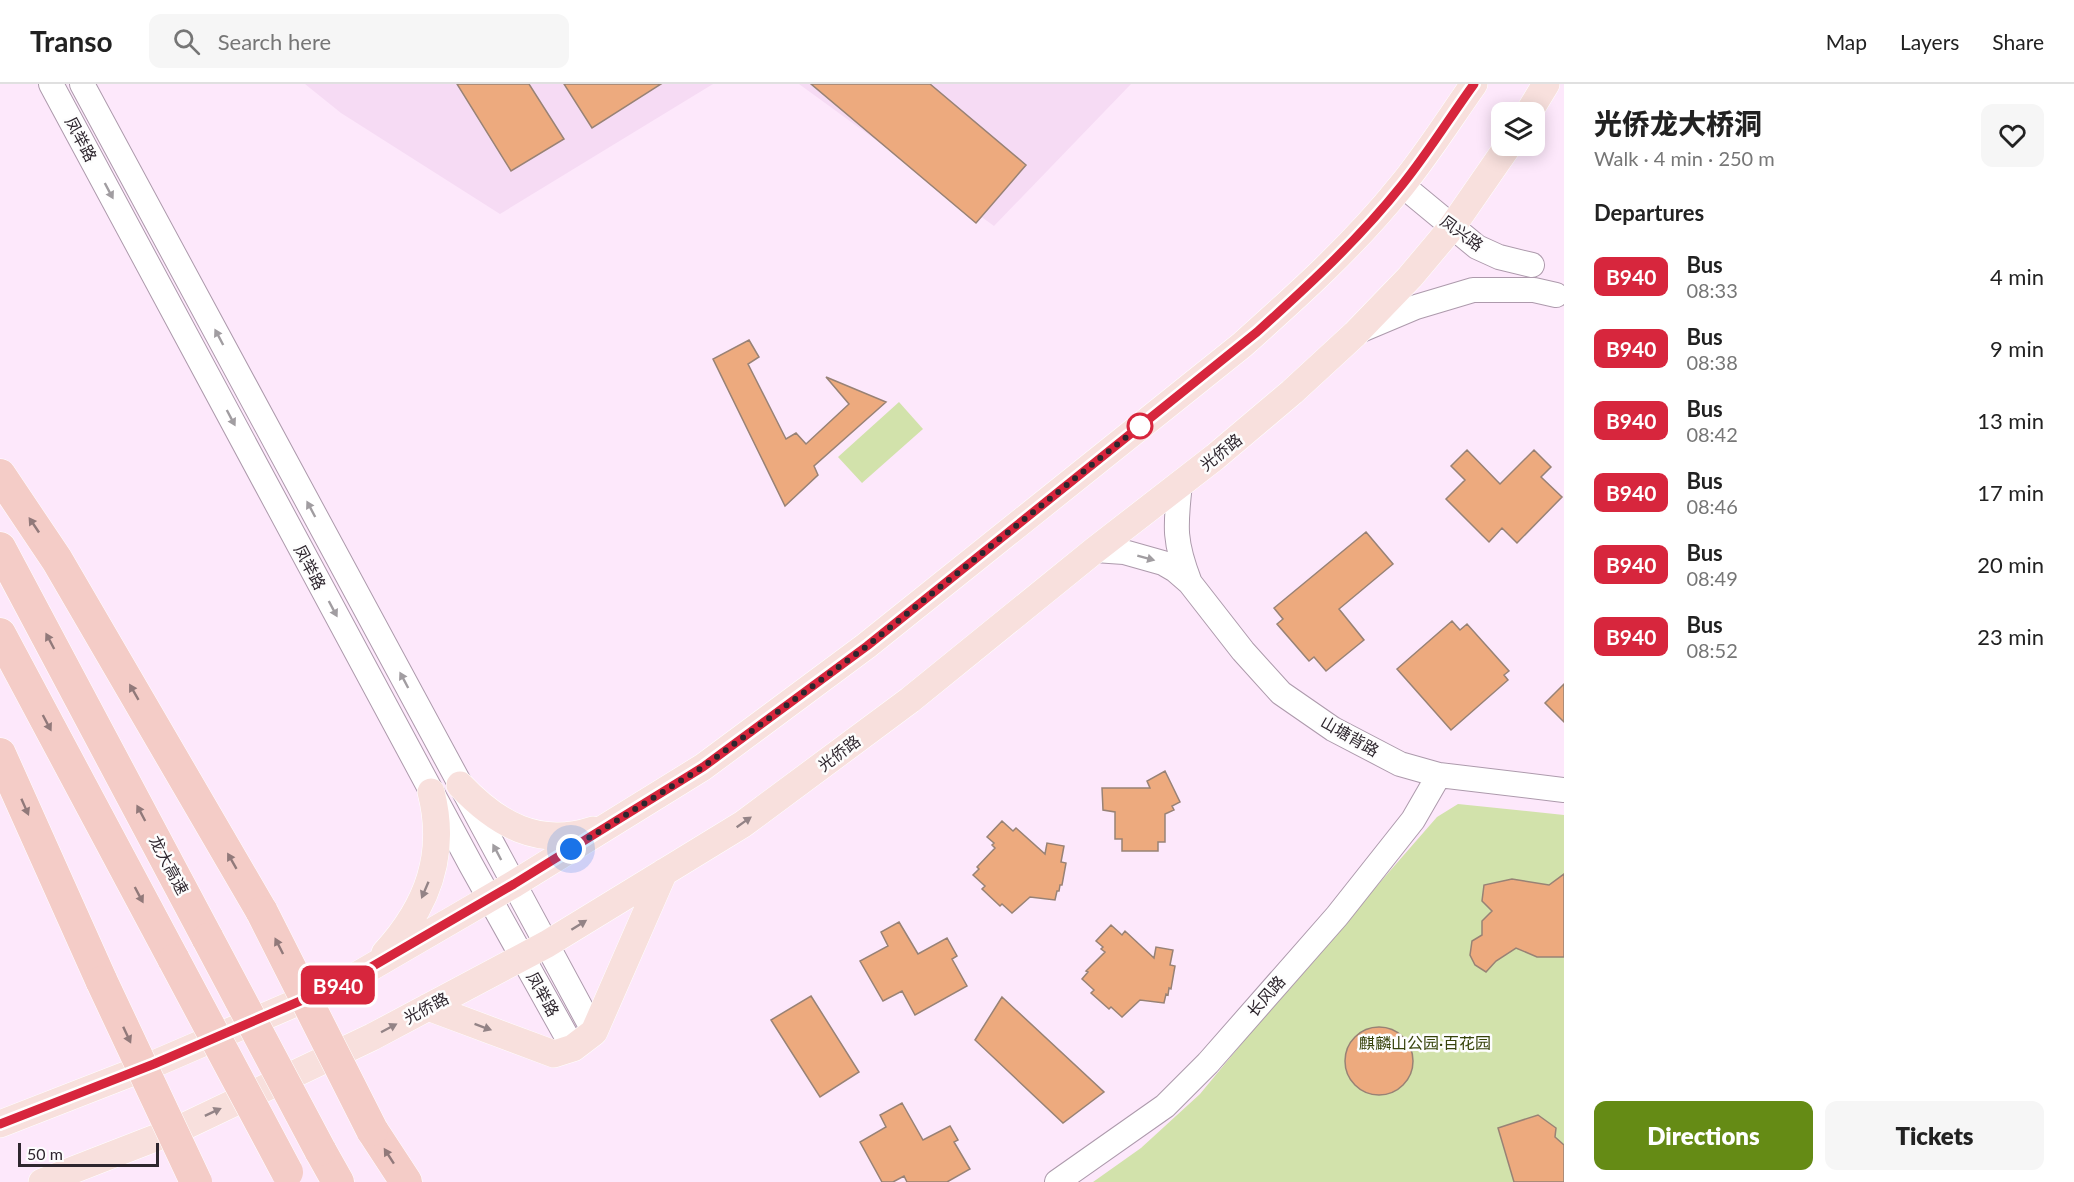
<!DOCTYPE html>
<meta charset="utf-8">
<style>
:root{--surface:#fff;--page:#f6f6f6;--text:#222;--muted:#767676;--line:#e0e0e0;--accent:#658b15}
body{margin:0;font-family:Lato,"Noto Sans SC",sans-serif;background:var(--page);color:var(--text);height:100vh;display:flex;flex-direction:column;font-size:22px;white-space:nowrap}
*{box-sizing:border-box;margin:0}
p{font-size:20px;color:var(--muted)}
.icon{flex:none;width:33px;height:33px;fill:none;stroke:currentColor;stroke-width:2;stroke-linecap:round;stroke-linejoin:round}
.map{position:relative;flex:1;overflow:hidden}
.sheet{display:flex;flex-direction:column;background:var(--surface);width:510px}
.sheet>*{flex:none}
.badge{padding:0 12px;border-radius:9px;font-size:21px;line-height:39px}
.controls{position:absolute;left:1491px;top:18px;display:grid;gap:12px}
.controls a{display:grid;place-items:center;width:54px;height:54px;border-radius:12px;background:var(--surface);box-shadow:0 3px 15px #0003;font-size:30px}
.scale{position:absolute;left:18px;bottom:15px;width:141px;box-sizing:border-box;padding-left:6px;border:3px solid #2e262e;border-top:0;font-size:16px;line-height:21px;white-space:nowrap;color:#2e262e;-webkit-text-stroke:4px #fdfdfd;paint-order:stroke}
.you{position:absolute;width:30px;height:30px;margin:-15px;border:4px solid #fff;border-radius:50%;background:#1a73e8;box-shadow:0 0 0 9px #1a73e833}
.map>.badge{position:absolute;translate:-50% -50%;box-shadow:0 0 0 3px #fff}
h2{padding:0 30px;font-size:22px;line-height:54px}
.round{display:grid;place-items:center;flex:none;width:63px;height:63px;border-radius:12px;background:var(--page)}
.headline{display:flex;align-items:center;justify-content:space-between;height:102px;padding:0 30px}
h1{font-size:28px;font-weight:800;line-height:45px}
.cta{display:flex;gap:12px;margin-top:auto;padding:12px 30px}
.cta a{flex:1;height:69px;border-radius:12px;background:var(--accent);color:#fff;font-size:24px;font-weight:800;line-height:69px;text-align:center}
.cta a+a{background:var(--page);color:var(--text)}
ul{padding:0;list-style:none}
li{display:flex;align-items:center;gap:18px;height:72px;padding:0 30px}
li div{flex:1}
li b{display:block;font-size:22px}
li em{font-style:normal}
li .badge{min-width:66px;font-weight:700;text-align:center}
header{display:flex;align-items:center;gap:36px;box-sizing:border-box;height:84px;padding:0 30px;background:var(--surface);border-bottom:2px solid var(--line)}
header strong{font-size:28px}
nav{display:flex;gap:33px;margin-inline-start:auto;font-size:21px}
.search{width:420px;height:54px;background:var(--page);display:flex;align-items:center;gap:15px;box-sizing:border-box;padding:0 21px;border-radius:12px;color:var(--muted);font-size:22px}
main{display:flex;flex:1;min-height:0}
.map>svg:first-child{display:block}
</style>
<header>
<strong>Transo</strong>
<div class="search"><svg class="icon" aria-label="search" viewBox="0 0 24 24"><circle cx="10" cy="10" r="6"/><path d="M15 15l6 6"/></svg>Search here</div>
<nav><a>Map</a><a>Layers</a><a>Share</a></nav>
</header>
<main>
<div class="map">
<svg width="1564" height="1098" viewBox="0 0 1564 1098">
<rect width="100%" height="100%" fill="#fde8fb"/>
<path fill="#f6dbf4" d="M 305,0 L 713,0 L 500,130 L 341,29 Z
M 799,0 L 1131,0 L 994,142 Z"/>
<path fill="#d2e2ab" d="M 899,318 L 923,345 L 862,399 L 838,373 Z
M 1458,720 L 1564,731 L 1564,1098 L 1093,1098 L 1141,1064 L 1200,1010 L 1286,906 L 1437,733 Z"/>
<path fill="#edaa7e" stroke="#988275" stroke-width="1.5" d="M 457,0 L 529,0 L 564,55 L 511,87 Z
M 564,0 L 661,0 L 592,44 Z
M 811,0 L 930,0 L 1026,81 L 976,139 Z
M 749,256 L 759,273 L 748,280 L 786,355 L 796,349 L 806,360 L 849,320 L 826,293 L 886,318 L 814,382 L 818,391 L 785,422 L 713,275 Z
M 1467,366 L 1500,400 L 1534,366 L 1551,383 L 1541,393 L 1562,413 L 1517,459 L 1502,444 L 1489,458 L 1446,415 L 1465,396 L 1451,382 Z
M 1366,448 L 1393,480 L 1339,525 L 1364,556 L 1326,587 L 1314,573 L 1309,577 L 1277,540 L 1283,535 L 1274,524 Z
M 1452,537 L 1460,546 L 1467,540 L 1509,587 L 1504,591 L 1508,596 L 1451,646 L 1397,585 Z
M 1564,600 L 1564,638 L 1545,619 Z
M 1165,687 L 1180,718 L 1172,722 L 1174,726 L 1165,730 L 1165,758 L 1158,758 L 1158,767 L 1122,767 L 1122,755 L 1115,755 L 1115,728 L 1103,726 L 1102,704 L 1150,704 L 1147,697 Z
M 1002,737 L 1013,747 L 1016,744 L 1045,770 L 1047,759 L 1064,762 L 1061,778 L 1066,779 L 1062,801 L 1060,801 L 1059,807 L 1057,807 L 1055,816 L 1030,813 L 1012,829 L 1002,820 L 1000,822 L 982,805 L 985,802 L 973,791 L 979,785 L 977,783 L 995,764 L 992,761 L 994,759 L 987,753 Z
M 1564,790 L 1564,873 L 1537,873 L 1516,864 L 1496,877 L 1486,888 L 1475,881 L 1470,871 L 1472,857 L 1482,851 L 1482,837 L 1492,827 L 1482,817 L 1484,801 L 1512,795 L 1549,801 Z
M 899,838 L 918,870 L 947,854 L 957,872 L 952,875 L 967,902 L 915,931 L 902,907 L 883,917 L 860,877 L 888,862 L 881,848 Z
M 1111,841 L 1122,851 L 1125,847 L 1154,874 L 1156,863 L 1173,866 L 1170,881 L 1175,882 L 1171,905 L 1169,904 L 1168,911 L 1166,910 L 1164,919 L 1140,916 L 1122,933 L 1111,923 L 1109,925 L 1091,909 L 1094,906 L 1082,895 L 1088,888 L 1086,887 L 1105,868 L 1101,865 L 1103,863 L 1096,857 Z
M 811,912 L 859,988 L 820,1013 L 771,936 Z
M 1002,913 L 1104,1008 L 1063,1039 L 975,956 Z
M1345 977a34 34 0 1 1 68 0a34 34 0 1 1-68 0Z
M 902,1019 L 923,1056 L 950,1042 L 958,1056 L 954,1058 L 970,1085 L 947,1098 L 907,1098 L 904,1092 L 893,1098 L 882,1098 L 860,1058 L 886,1043 L 880,1031 Z
M 1538,1031 L 1556,1044 L 1555,1053 L 1564,1061 L 1564,1098 L 1514,1098 L 1498,1044 Z"/>
<g fill="none" stroke-linecap="round" stroke-linejoin="round">
<defs>
<path id="secondary" d="M 51,0 L 471,781 L 573,964
M 82,0 L 594,948
M 1402,101 L 1477,163 L 1499,173 L 1532,181
M 1359,247 L 1416,223 L 1473,206 L 1534,206 L 1556,211
M 1180,400 C 1175,443 1174,458 1190,499
M 1095,466 L 1124,468 L 1163,479 L 1175,486 L 1190,499 L 1243,567 L 1281,609 L 1333,645 L 1400,680 L 1439,691 L 1564,706
M 1057,1098 L 1165,1022 L 1208,979 L 1337,832 L 1413,736 L 1439,691"/>
<path id="primary" d="M 1529,28 L 1546,0
M 460,701 C 497,740 538,764 593,746
M 385,869 C 428,822 447,770 431,708
M 428,923 L 554,970 L 573,964 L 594,948 L 664,788
M 0,1040 L 154,980 L 349,896 L 514,800 L 703,683 L 866,562 L 1242,261 C 1298,211 1355,160 1402,101 C 1428,69 1450,34 1474,0
M 42,1098 L 181,1044 L 372,953 L 547,860 L 743,740 L 910,616 L 1095,466 L 1215,373 L 1292,308 L 1355,250 L 1410,193 L 1452,143 L 1508,62"/>
<path id="highway" d="M 0,391 L 57,476 L 262,828
M 0,464 L 208,855
M 0,550 L 174,876
M 0,670 L 102,898
M 372,1046 L 406,1098
M 320,1066 L 338,1098"/>
</defs>
<use href="#secondary" stroke="#ad9aac" stroke-width="26"/>
<use href="#primary" stroke="#fff" stroke-width="28"/>
<use href="#highway" stroke="#fff" stroke-width="33"/>
<use href="#secondary" stroke="#fff" stroke-width="24"/>
<use href="#primary" stroke="#f8e0dd" stroke-width="27"/>
<use href="#highway" stroke="#f4ccc7" stroke-width="32"/>
<defs>
<path id="highway-bridge" d="M 262,828 L 372,1046
M 208,855 L 320,1066
M 174,876 L 287,1088
M 102,898 L 196,1098"/>
</defs>
<use href="#highway-bridge" stroke="#fff" stroke-width="33" stroke-linecap="butt"/>
<use href="#highway-bridge" stroke="#f4ccc7" stroke-width="32"/>
</g>
<defs><path id="oneway-solid" d="M-6-.8H1V-3.2L6.5 0L1 3.2V.8H-6Z" transform="scale(1.5)"/></defs>
<g fill="#a19da1">
<use href="#oneway-solid" transform="translate(109 107) rotate(62)"/>
<use href="#oneway-solid" transform="translate(219 253) rotate(-118)"/>
<use href="#oneway-solid" transform="translate(231 334) rotate(62)"/>
<use href="#oneway-solid" transform="translate(311 425) rotate(-118)"/>
<use href="#oneway-solid" transform="translate(1146 474) rotate(15)"/>
<use href="#oneway-solid" transform="translate(333 525) rotate(62)"/>
<use href="#oneway-solid" transform="translate(404 596) rotate(-118)"/>
<use href="#oneway-solid" transform="translate(497 768) rotate(-118)"/>
</g>
<g fill="#91797a">
<use href="#oneway-solid" transform="translate(34 441) rotate(-124)"/>
<use href="#oneway-solid" transform="translate(50 557) rotate(-118)"/>
<use href="#oneway-solid" transform="translate(134 608) rotate(-120)"/>
<use href="#oneway-solid" transform="translate(47 639) rotate(62)"/>
<use href="#oneway-solid" transform="translate(25 723) rotate(66)"/>
<use href="#oneway-solid" transform="translate(141 729) rotate(-118)"/>
<use href="#oneway-solid" transform="translate(232 777) rotate(-120)"/>
<use href="#oneway-solid" transform="translate(139 811) rotate(62)"/>
<use href="#oneway-solid" transform="translate(279 862) rotate(-117)"/>
<use href="#oneway-solid" transform="translate(127 951) rotate(65)"/>
<use href="#oneway-solid" transform="translate(389 1072) rotate(-123)"/>
</g>
<g fill="#938386">
<use href="#oneway-solid" transform="translate(744 738) rotate(-35)"/>
<use href="#oneway-solid" transform="translate(425 806) rotate(113)"/>
<use href="#oneway-solid" transform="translate(579 841) rotate(-32)"/>
<use href="#oneway-solid" transform="translate(483 943) rotate(20)"/>
<use href="#oneway-solid" transform="translate(389 944) rotate(-28)"/>
<use href="#oneway-solid" transform="translate(213 1028) rotate(-25)"/>
</g>
<g fill="none" stroke-linecap="round" stroke-linejoin="round">
<defs>
<path id="line" d="M 0,1040 L 154,980 L 349,896 L 514,800 L 703,683 L 867,562 L 1257,248 C 1308,202 1359,155 1402,101 C 1428,69 1450,33 1474,0"/>
</defs>
<use href="#line" stroke="#fff" stroke-width="14"/>
<use href="#line" stroke="#d7263d" stroke-width="9"/>
<path stroke="#2e262e" stroke-width="6" stroke-dasharray="0 10.8" d="M 571,765 L 703,683 L 867,562 L 1140,342"/>
</g>
<circle fill="#fff" stroke="#d7263d" stroke-width="3" cx="1140" cy="342" r="12"/>
<g text-anchor="middle" stroke-width="5" stroke-linejoin="round" paint-order="stroke">
<g font-size="16" fill="#2e262e" stroke="#fdfdfd">
<text transform="translate(81 55) rotate(62)" y="6">凤举路</text>
<text transform="translate(1462 149) rotate(36)" y="6">凤兴路</text>
<text transform="translate(1221 368) rotate(-39)" y="6">光侨路</text>
<text transform="translate(310 483) rotate(62)" y="6">凤举路</text>
<text transform="translate(1350 652) rotate(30)" y="6">山塘背路</text>
<text transform="translate(839 669) rotate(-37)" y="6">光侨路</text>
<text transform="translate(169 781) rotate(62)" y="6">龙大高速</text>
<text transform="translate(543 910) rotate(61)" y="6">凤举路</text>
<text transform="translate(1266 912) rotate(-49)" y="6">长风路</text>
<text transform="translate(426 924) rotate(-28)" y="6">光侨路</text>
</g>
<g font-size="16" fill="#36420a" stroke="#fdfdfd">
<text x="1425" y="965">麒麟山公园·百花园</text>
</g>
</g>
</svg>
<div class="controls">
<a><svg class="icon" aria-label="layers" viewBox="0 0 24 24"><path d="M12 4l9 5-9 5-9-5zM3 14l9 5 9-5"/></svg></a>
</div>
<div class="scale">50 m</div>
<div class="you" style="left:571px;top:765px"></div>
<b class="badge" style="left:338px;top:901px;background:#d7263d;color:#fff">B940</b>
</div>
<section class="sheet">
<div class="headline"><div><h1>光侨龙大桥洞</h1><p>Walk · 4 min · 250 m</p></div><a class="round"><svg class="icon" aria-label="heart" viewBox="0 0 24 24"><path d="M12 20l-8-8c-3-5 5-10 8-4 3-6 11-1 8 4z"/></svg></a></div>
<h2>Departures</h2>
<ul>
<li><span class="badge" style="background:#d7263d;color:#fff">B940</span><div><b>Bus</b><p>08:33</p></div><em>4 min</em></li>
<li><span class="badge" style="background:#d7263d;color:#fff">B940</span><div><b>Bus</b><p>08:38</p></div><em>9 min</em></li>
<li><span class="badge" style="background:#d7263d;color:#fff">B940</span><div><b>Bus</b><p>08:42</p></div><em>13 min</em></li>
<li><span class="badge" style="background:#d7263d;color:#fff">B940</span><div><b>Bus</b><p>08:46</p></div><em>17 min</em></li>
<li><span class="badge" style="background:#d7263d;color:#fff">B940</span><div><b>Bus</b><p>08:49</p></div><em>20 min</em></li>
<li><span class="badge" style="background:#d7263d;color:#fff">B940</span><div><b>Bus</b><p>08:52</p></div><em>23 min</em></li>
</ul>
<div class="cta"><a>Directions</a><a>Tickets</a></div>
</section>
</main>
